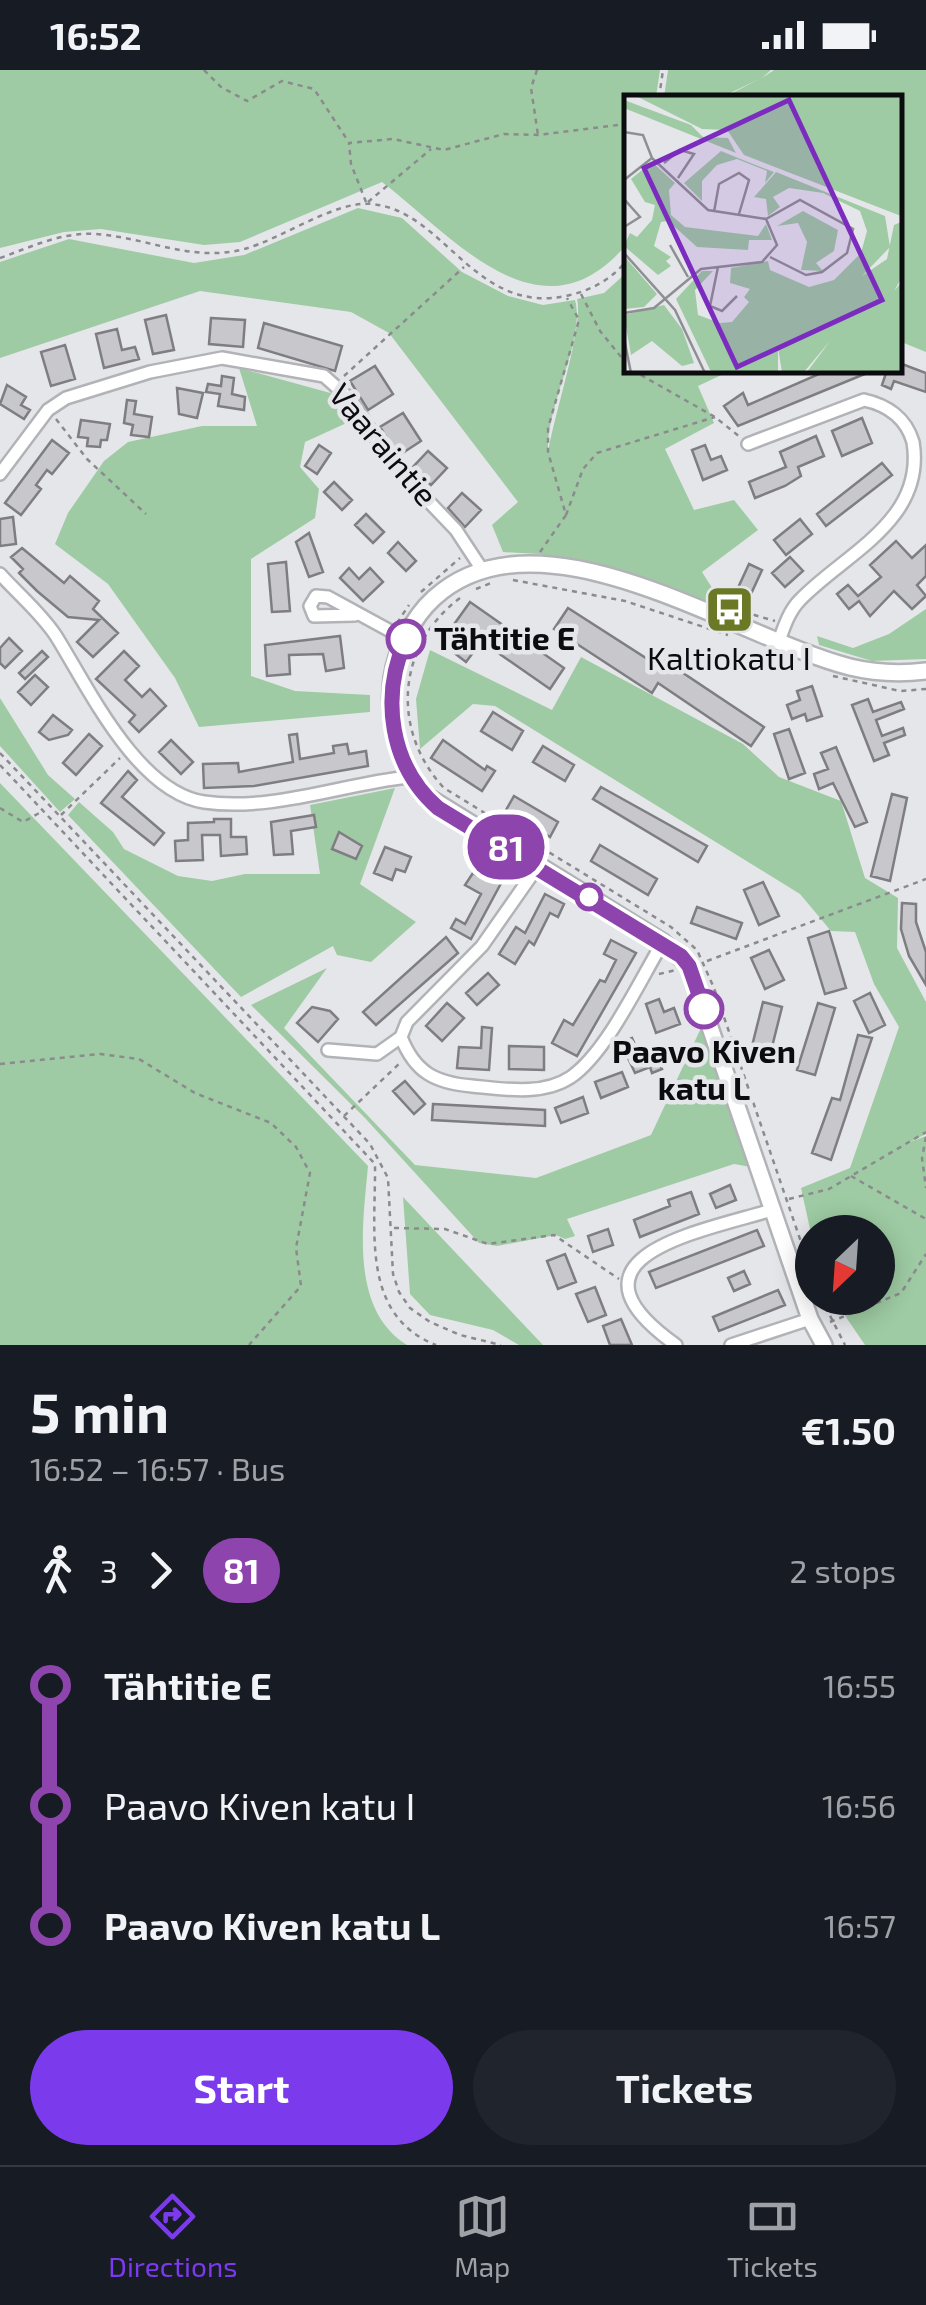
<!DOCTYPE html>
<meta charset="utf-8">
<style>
:root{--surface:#171b24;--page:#20242c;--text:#f1f3f6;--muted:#9ea1a6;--line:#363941;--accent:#7c3aed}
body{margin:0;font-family:"Exo 2",sans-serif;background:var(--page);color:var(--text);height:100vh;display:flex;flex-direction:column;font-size:38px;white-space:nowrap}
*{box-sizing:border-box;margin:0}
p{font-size:32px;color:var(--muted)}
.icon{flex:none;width:55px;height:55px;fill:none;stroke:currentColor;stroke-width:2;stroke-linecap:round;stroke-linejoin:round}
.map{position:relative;height:1275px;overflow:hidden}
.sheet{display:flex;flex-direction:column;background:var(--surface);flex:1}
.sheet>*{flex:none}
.badge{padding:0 20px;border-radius:32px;font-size:35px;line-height:65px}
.needle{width:65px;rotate:205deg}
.buttons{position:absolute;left:795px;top:1145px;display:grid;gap:20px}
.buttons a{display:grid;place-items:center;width:100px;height:100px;border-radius:50%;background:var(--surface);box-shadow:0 5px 25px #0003;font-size:50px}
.map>.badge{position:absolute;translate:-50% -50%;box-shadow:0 0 0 5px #fff}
.legs{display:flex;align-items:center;gap:15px;height:110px;padding:0 30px;font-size:32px}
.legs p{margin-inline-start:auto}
.head{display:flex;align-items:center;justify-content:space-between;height:170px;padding:0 30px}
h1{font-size:55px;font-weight:700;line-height:75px}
.primary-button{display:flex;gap:20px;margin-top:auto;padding:20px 30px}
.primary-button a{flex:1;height:115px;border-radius:60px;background:var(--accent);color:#fff;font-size:40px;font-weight:700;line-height:115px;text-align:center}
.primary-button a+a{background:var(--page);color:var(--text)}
ul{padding:0 30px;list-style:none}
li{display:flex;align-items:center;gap:35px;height:120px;font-size:38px}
li i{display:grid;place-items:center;width:15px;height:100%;margin:0 12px;background:currentColor}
li i::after{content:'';width:25px;height:25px;margin:-12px;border:8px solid;border-radius:50%;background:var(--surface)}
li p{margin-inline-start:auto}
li:first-child i{background:linear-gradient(#0000 50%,currentColor 0)}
li:last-child i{background:linear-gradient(currentColor 50%,#0000 0)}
.status{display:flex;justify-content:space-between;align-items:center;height:70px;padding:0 50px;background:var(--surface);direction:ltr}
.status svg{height:28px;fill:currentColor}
.tab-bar{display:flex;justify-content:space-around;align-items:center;height:140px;border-top:2px solid var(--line);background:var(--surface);font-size:28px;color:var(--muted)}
.tab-bar a{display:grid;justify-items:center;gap:5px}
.tab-bar .active{color:var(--accent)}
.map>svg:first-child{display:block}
</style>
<div class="status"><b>16:52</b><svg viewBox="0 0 49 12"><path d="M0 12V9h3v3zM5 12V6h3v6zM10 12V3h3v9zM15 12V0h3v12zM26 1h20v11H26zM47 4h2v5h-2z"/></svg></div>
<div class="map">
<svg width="926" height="1275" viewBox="0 0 926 1275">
<rect width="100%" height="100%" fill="#e5e6ea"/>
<path fill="#9ecba3" d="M 0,0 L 660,0 L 656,27 L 626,28 L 626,175 C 541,275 455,168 382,112 L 240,172 L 204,175 L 101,159 L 64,162 L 0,178 Z
M 668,0 L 771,0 L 762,8 L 774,0 L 926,0 L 926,282 L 899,271 L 898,28 L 725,27 L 759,9 L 722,27 L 664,27 Z
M 358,138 L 402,148 L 462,202 L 508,226 L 543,235 L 575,230 C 586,269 545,337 548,383 C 553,348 584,256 577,229 L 604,223 L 626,203 L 626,300 L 732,300 L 698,316 L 714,353 L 665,379 L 694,440 L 734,430 L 758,460 L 702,502 L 721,532 L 714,535 L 593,496 L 539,484 L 503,482 L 492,455 L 518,432 L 389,263 L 351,242 L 200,221 L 0,288 L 0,192 L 69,169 L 194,193 L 244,185 Z
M 239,298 L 334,324 L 351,351 L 305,372 L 300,397 L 319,419 L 315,448 L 251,489 L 251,606 L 295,621 L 370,625 L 370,642 L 199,657 L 175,608 L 108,514 L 55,474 L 68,443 L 104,391 L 128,372 L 202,356 L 257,356 Z
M 926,539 L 926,589 L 872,591 L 819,575 L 817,566 L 853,578 L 889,564 Z
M 430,580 L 552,640 L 581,587 L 743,674 L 779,707 L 841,731 L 865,808 L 898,828 L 897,878 L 926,932 L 926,1064 L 910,1072 L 926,1066 L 926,1275 L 865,1275 L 833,1228 L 878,1228 L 878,1162 L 812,1162 L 812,1168 L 801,1118 L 850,1098 L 899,957 L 874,914 L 855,862 L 831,861 L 800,824 L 495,636 L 473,634 L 420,679 L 416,629 Z
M 0,628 L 48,705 L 75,729 L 60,742 L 0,676 Z
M 0,713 L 368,1096 C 363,1153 349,1239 407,1275 L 0,1275 Z
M 395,718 L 360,814 L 416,852 L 371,892 L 337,885 L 333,876 L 241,927 L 68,745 L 79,732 L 113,762 L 124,779 L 178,806 L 212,811 L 245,804 L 320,804 L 310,735 Z
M 327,898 L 284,958 L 415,1095 L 536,1108 L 651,1065 L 701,958 L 751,1097 L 734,1094 L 567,1149 L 575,1166 L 565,1169 L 556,1165 L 497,1176 L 479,1173 L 365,1048 L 251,935 Z
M 403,1127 L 543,1275 L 519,1275 L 493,1260 L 430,1245 L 410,1224 Z"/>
<path fill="#c7c7cc" stroke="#7e7e82" stroke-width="2.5" d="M 166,245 L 174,280 L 153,284 L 145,250 Z
M 211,248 L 245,250 L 243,277 L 209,274 Z
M 264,253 L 342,276 L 335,301 L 258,278 Z
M 117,259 L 122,280 L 135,277 L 139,289 L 104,298 L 96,264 Z
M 65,275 L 75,309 L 51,316 L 41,282 Z
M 902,294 L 926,303 L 926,322 L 894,311 L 891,319 L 882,315 L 887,300 L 900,300 Z
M 375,296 L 393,324 L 368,340 L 350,311 Z
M 828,300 L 872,301 L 738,356 L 724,336 L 743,323 L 748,335 Z
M 222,306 L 234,308 L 232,324 L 245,327 L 244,340 L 218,336 L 220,324 L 206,322 L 208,314 L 221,316 Z
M 7,315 L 26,327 L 21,335 L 30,340 L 24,349 L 0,334 Z
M 177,318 L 203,323 L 197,348 L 179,344 Z
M 127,330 L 136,331 L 134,344 L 152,347 L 149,367 L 131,365 L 133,355 L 124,353 Z
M 403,343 L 421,371 L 398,386 L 380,357 Z
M 862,348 L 872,373 L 842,386 L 832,361 Z
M 81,350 L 110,354 L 107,370 L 101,370 L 100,377 L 87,376 L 88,368 L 78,367 Z
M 816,366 L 824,386 L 798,397 L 801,406 L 785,416 L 755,428 L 749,412 L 786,397 L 780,382 Z
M 52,370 L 69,383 L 52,404 L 47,400 L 36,415 L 41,419 L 21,445 L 5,433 Z
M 319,375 L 331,383 L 317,404 L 305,396 Z
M 705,375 L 711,390 L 721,386 L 727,400 L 703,410 L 692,380 Z
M 428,381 L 447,398 L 431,415 L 412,398 Z
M 882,393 L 892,405 L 826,456 L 817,444 Z
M 334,412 L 352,430 L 342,440 L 324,422 Z
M 462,423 L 481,440 L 465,457 L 448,438 Z
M 366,444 L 384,462 L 373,473 L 355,455 Z
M 13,447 L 16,474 L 0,476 L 0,449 Z
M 800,449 L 812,464 L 786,485 L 774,470 Z
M 309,463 L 323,502 L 309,507 L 296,472 Z
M 896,471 L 912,488 L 926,475 L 926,506 L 917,515 L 926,526 L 912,539 L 894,521 L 870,546 L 859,531 L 849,539 L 837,524 L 848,515 L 858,526 L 881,507 L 870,495 Z
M 398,472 L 416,491 L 406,501 L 388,483 Z
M 22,478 L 64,513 L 70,506 L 99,531 L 93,539 L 118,563 L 93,587 L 77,572 L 99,550 L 68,547 L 37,521 L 19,503 L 23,499 L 11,487 Z
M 790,487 L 803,501 L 785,517 L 772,503 Z
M 286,492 L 290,541 L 272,542 L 268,494 Z
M 749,494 L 762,500 L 750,526 L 737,520 Z
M 349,498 L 359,509 L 370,498 L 383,512 L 363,531 L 340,508 Z
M 470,532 L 564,598 L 550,619 L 455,553 Z
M 568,538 L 660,597 L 665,591 L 764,657 L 751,676 L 658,613 L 652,623 L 554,559 Z
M 445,564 L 472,584 L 466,592 L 440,572 Z
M 340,566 L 344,598 L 326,601 L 323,584 L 289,585 L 290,604 L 267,606 L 265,575 Z
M 9,568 L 22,581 L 5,598 L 0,593 L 0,578 Z
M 42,581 L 48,587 L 25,609 L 19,603 Z
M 124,581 L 139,596 L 125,610 L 142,627 L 150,619 L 166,636 L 139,662 L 129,652 L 135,645 L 96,609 Z
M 35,605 L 48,617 L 31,635 L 18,622 Z
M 812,616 L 822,646 L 807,651 L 805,644 L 792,649 L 787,635 L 800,630 L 797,621 Z
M 868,629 L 873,642 L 901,632 L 904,639 L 876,650 L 882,666 L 903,658 L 905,665 L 884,673 L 889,685 L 874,691 L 852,635 Z
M 493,642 L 523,661 L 512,680 L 481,661 Z
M 53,645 L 72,660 L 68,665 L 49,670 L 39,662 Z
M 789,659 L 805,703 L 789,709 L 774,664 Z
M 89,664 L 102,676 L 76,705 L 63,693 Z
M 297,664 L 300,689 L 334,683 L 333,676 L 347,674 L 349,684 L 366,681 L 368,696 L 254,716 L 204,718 L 203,694 L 238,693 L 239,702 L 293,692 L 289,665 Z
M 171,670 L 193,692 L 181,704 L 159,682 Z
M 443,670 L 485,700 L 487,696 L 495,701 L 482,721 L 431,688 Z
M 543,676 L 574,695 L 565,711 L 533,692 Z
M 836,677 L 867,752 L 855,757 L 833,713 L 819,719 L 814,704 L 828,699 L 821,683 Z
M 128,701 L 137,710 L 122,727 L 164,763 L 154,775 L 101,733 Z
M 601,717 L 707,776 L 698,792 L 593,729 Z
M 892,724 L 907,728 L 890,811 L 871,806 Z
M 514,726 L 558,752 L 550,767 L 506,740 Z
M 314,745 L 316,757 L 291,761 L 293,784 L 274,785 L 271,752 Z
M 214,749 L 231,749 L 231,767 L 246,767 L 247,784 L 221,786 L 220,765 L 202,765 L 203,790 L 176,791 L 175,771 L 188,770 L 188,753 L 214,752 Z
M 339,762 L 362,776 L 356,789 L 332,779 Z
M 600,775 L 657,809 L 648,825 L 591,791 Z
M 385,777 L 411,787 L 405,802 L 396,799 L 392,810 L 374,803 Z
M 492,796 L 506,804 L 471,869 L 451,858 L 456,849 L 465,854 L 481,824 L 465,815 L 473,803 L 484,809 Z
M 763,812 L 779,846 L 759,855 L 744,820 Z
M 545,824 L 564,834 L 558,847 L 550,843 L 534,875 L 529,871 L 515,894 L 499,884 L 516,857 L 525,863 Z
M 902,833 L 916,834 L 916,852 L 926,882 L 926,915 L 909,886 L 901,859 Z
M 697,837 L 742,853 L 736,869 L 691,853 Z
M 829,861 L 846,918 L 825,924 L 808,868 Z
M 446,867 L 458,883 L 376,955 L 363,942 Z
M 611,870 L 636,883 L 577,986 L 552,973 L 564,950 L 573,955 L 600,910 L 605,912 L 616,890 L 604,884 Z
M 769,880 L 784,910 L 765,919 L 751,888 Z
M 488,903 L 499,915 L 477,935 L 466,923 Z
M 870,923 L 885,955 L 869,963 L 854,931 Z
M 659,929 L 664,942 L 674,938 L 680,954 L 656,963 L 646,934 Z
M 763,932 L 782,937 L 769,989 L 750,984 Z
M 447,933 L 464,948 L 442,971 L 426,956 Z
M 818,933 L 835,938 L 815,1005 L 797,1000 Z
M 312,937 L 330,941 L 338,949 L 318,972 L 297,953 Z
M 482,957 L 492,958 L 489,1000 L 457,998 L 459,977 L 481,978 Z
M 858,965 L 872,968 L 831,1090 L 812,1083 L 832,1028 L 840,1030 Z
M 632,968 L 640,986 L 654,980 L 662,999 L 652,1003 L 650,997 L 635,1003 L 621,973 Z
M 509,976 L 544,977 L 544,1000 L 509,999 Z
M 622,1002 L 628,1017 L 601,1028 L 595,1012 Z
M 405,1011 L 425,1034 L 414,1044 L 393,1021 Z
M 583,1027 L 588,1043 L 561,1053 L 555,1038 Z
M 433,1034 L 545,1040 L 545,1056 L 432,1050 Z
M 730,1115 L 736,1130 L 716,1138 L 710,1124 Z
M 691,1122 L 699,1144 L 640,1167 L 634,1150 L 670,1136 L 668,1130 Z
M 608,1159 L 613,1175 L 593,1182 L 588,1166 Z
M 757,1160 L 764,1176 L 656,1218 L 649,1202 Z
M 565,1184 L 576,1212 L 558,1219 L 547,1191 Z
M 744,1201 L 750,1214 L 734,1221 L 728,1208 Z
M 595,1217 L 606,1245 L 588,1252 L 576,1224 Z
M 778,1220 L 785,1235 L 719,1261 L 713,1247 Z
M 621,1249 L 632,1275 L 610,1275 L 603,1256 Z"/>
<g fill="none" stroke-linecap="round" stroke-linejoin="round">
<defs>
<path id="minor" d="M 748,374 L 864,330 C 887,335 906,348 913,372 C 926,451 844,484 800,530 C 789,541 784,557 779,571
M 0,404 L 48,340 L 66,328 L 150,302 L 222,288 L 324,306 L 351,330 L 391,392 L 456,460 L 481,498
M 0,504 C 18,524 41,543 56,566 C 88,617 137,722 204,732 C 270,742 343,714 408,707
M 355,545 L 314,546 L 310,536 L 316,526 L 328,527 L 405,569
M 538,796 L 482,876 L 407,952 L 401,967 C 415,1003 436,1013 472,1016 C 503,1019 543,1026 571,1007 C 607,982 640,910 663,872
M 328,980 L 377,984 L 401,967
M 676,1275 C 552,1187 699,1162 772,1140
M 731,1275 L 810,1249"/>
<path id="tertiary" d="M 824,1275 L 810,1249 L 689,896 L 663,872 L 422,723 C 397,694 387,646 392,608 C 396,580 413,547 434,528 C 540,431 736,568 850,597 C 875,603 901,604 926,601"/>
</defs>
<use href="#minor" stroke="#b2b3b7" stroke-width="16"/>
<use href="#tertiary" stroke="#b2b3b7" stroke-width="20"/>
<path stroke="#8b8b8e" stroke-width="2.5" stroke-dasharray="5 5" stroke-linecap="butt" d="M 204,0 L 221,17 L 247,31 L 282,11 L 314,19 L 348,71
M 537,0 L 531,18 L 538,65
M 659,28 L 663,0
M 366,132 L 351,94 L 349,73 L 393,69 L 444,80 L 504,64 L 538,65 L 626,54
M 368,132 L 431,79
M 0,188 C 31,177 61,162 95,164 C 146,167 192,193 244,179 C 280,170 335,130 372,134 C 446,141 475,248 570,225 C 592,220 613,208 626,191
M 581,224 L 600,261 L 626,293
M 632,300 L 715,347 L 740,367
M 344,306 L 464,197
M 56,349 L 87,389 L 146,444
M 566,445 L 583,399 L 597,383 L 715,347
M 540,482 L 566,445 L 548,382 L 548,358 L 579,250 L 567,228
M 513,510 L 625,531 L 728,565
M 476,519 L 491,513
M 421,522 L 460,488
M 460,528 C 396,576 391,661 444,718 L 671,857 L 697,880 L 714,918 L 812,1204
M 744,542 L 775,551
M 397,553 L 409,535
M 833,606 L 900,621 L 926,619
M 0,683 L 370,1074 L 388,1108 L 393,1204 L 399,1222 L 410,1238 L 430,1252 L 460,1265 L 501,1275
M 0,695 L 375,1094 C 376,1160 360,1245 436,1275
M 0,738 L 23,752 L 41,742
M 61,745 L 120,688
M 707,891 L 926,809
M 659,904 L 676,900
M 0,994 L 100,984 L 139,989 L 195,1023 L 271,1053 L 296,1077 L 310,1103 L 296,1178 L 301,1216 L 249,1275
M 344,1046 L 400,993
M 926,1067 L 922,1088 L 926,1118
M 851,1106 L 926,1149
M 789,1129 L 829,1119 L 926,1062
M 394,1158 L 445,1159 L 488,1174 L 554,1165 L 619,1209
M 821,1228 L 845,1275
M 830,1252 L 901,1223 L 926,1184"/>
<use href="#minor" stroke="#fff" stroke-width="11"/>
<use href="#tertiary" stroke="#fff" stroke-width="15"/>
</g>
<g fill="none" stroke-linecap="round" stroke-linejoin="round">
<defs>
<path id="line-1" d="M 406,569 C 380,627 390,696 438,738 L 681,886 L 689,896 L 704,939"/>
</defs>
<use href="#line-1" stroke="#fff" stroke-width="22"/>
<use href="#line-1" stroke="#8e44ad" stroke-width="15"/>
</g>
<defs>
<symbol id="bus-square" viewBox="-11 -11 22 22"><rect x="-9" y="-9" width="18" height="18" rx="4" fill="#6b7927" stroke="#e5e6ea"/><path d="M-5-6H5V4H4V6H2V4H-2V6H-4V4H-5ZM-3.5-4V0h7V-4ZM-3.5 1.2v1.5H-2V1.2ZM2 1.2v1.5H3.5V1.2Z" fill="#fff"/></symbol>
</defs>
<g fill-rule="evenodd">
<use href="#bus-square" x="702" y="512" width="55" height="55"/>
</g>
<g fill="#fff" stroke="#8e44ad" stroke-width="5">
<circle cx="406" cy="569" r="18"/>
<circle cx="589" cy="827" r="12"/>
<circle cx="704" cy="939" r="18"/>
</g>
<g text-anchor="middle" stroke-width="9" stroke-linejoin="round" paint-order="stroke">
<g font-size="32" fill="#0c0c0e" stroke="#e5e6ea">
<text transform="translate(383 375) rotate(50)" y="11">Vaaraintie</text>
</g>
<g font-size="32" font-weight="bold" fill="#0c0c0e" stroke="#e5e6ea" text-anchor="start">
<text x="434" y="580">Tähtitie E</text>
<text x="704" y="993" text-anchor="middle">Paavo Kiven<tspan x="704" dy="37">katu L</tspan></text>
</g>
<g font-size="32" fill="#0c0c0e" stroke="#e5e6ea">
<text x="729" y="600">Kaltiokatu I</text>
</g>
</g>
<g transform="translate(624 25)">
<rect width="278" height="278" fill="#e5e6ea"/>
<path d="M 10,0 L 277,0 L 277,121 L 120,60 L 103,35 L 78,34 ZM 0,5 L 67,30 L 79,42 L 104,43 L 112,58 L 0,13 ZM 97,56 L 124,67 L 150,77 L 141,88 L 143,76 L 113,64 L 93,70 L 78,86 L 78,106 L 60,88 ZM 28,67 L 51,88 L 45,95 L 47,120 L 61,132 L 134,141 L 142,129 L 148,145 L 125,145 L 124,155 L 73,152 L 44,126 L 37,127 L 30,151 L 47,162 L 42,166 L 47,171 L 34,180 L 0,151 L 6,138 L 13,142 L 28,125 L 31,110 L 21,107 L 7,84 ZM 152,77 L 261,121 L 266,152 L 238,181 L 263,164 L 270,130 L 277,127 L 277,184 L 270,196 L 277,188 L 277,277 L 183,277 L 206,246 L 180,277 L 158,277 L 154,253 L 154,277 L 87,277 L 52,204 L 78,176 L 89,176 L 71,195 L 74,220 L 96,228 L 108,227 L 125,207 L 120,202 L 126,194 L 106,188 L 107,173 L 144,166 L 146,175 L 185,192 L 210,185 L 237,158 L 243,136 L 236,116 L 199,98 L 165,93 L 149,102 L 156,112 L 144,121 L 142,104 L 130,102 ZM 179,116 L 214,135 L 210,156 L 192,168 L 199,176 L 177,175 L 183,147 L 174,128 L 153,131 ZM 0,161 L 33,199 L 20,212 L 0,214 ZM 40,210 L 58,234 L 70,268 L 58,271 L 28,246 L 7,260 L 0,220 Z" fill="#9ecba3"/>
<path fill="none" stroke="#8e8f92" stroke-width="2.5" d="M 0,37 L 19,40 L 28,63M 40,68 L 56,55 L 70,59 L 54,83M 0,85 L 28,63M 0,104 L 16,122 L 0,132M 90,117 L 95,89 L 115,78 L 125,85 L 115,119M 142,124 L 176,105 L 229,134 L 223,158 L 198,177 L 182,180 L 146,162M 46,150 L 64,182M 0,158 L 51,215 L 81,278M 94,172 L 86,211 L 98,216 L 113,201M 0,218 L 30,213 L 77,174 L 138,167 L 153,150 L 142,124 L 84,115 L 28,63M 0,243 L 7,278"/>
<path fill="#7b2cbf" fill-opacity="0.15" stroke="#7b2cbf" stroke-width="5" d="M 165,5 L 258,205 L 113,272 L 20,73 Z"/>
<rect width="278" height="278" fill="none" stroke="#0c0c0e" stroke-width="5"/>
</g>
</svg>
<div class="buttons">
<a><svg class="needle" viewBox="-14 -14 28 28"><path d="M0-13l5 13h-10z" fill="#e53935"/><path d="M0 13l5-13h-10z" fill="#9ea1a6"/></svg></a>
</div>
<b class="badge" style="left:506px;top:777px;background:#8e44ad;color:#fff">81</b>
</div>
<section class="sheet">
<div class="head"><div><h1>5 min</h1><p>16:52 – 16:57 · Bus</p></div><b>€1.50</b></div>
<div class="legs"><svg class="icon" aria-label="walk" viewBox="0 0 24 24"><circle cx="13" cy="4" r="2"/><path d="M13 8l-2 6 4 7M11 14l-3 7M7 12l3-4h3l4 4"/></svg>3<svg class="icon" aria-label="forward" viewBox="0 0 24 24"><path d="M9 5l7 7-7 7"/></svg><b class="badge" style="background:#8e44ad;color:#fff">81</b><p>2 stops</p></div>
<ul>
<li><i style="color:#8e44ad"></i><b>Tähtitie E</b><p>16:55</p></li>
<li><i style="color:#8e44ad"></i><span>Paavo Kiven katu I</span><p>16:56</p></li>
<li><i style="color:#8e44ad"></i><b>Paavo Kiven katu L</b><p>16:57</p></li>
</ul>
<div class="primary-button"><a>Start</a><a>Tickets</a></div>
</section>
<nav class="tab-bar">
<a class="active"><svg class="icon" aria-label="directions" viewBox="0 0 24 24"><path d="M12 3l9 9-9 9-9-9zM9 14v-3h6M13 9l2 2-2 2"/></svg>Directions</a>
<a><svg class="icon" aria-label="map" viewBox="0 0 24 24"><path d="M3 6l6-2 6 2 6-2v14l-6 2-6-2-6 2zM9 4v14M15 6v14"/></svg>Map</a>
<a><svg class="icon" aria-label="tickets" viewBox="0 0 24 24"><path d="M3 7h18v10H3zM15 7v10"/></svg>Tickets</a>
</nav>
